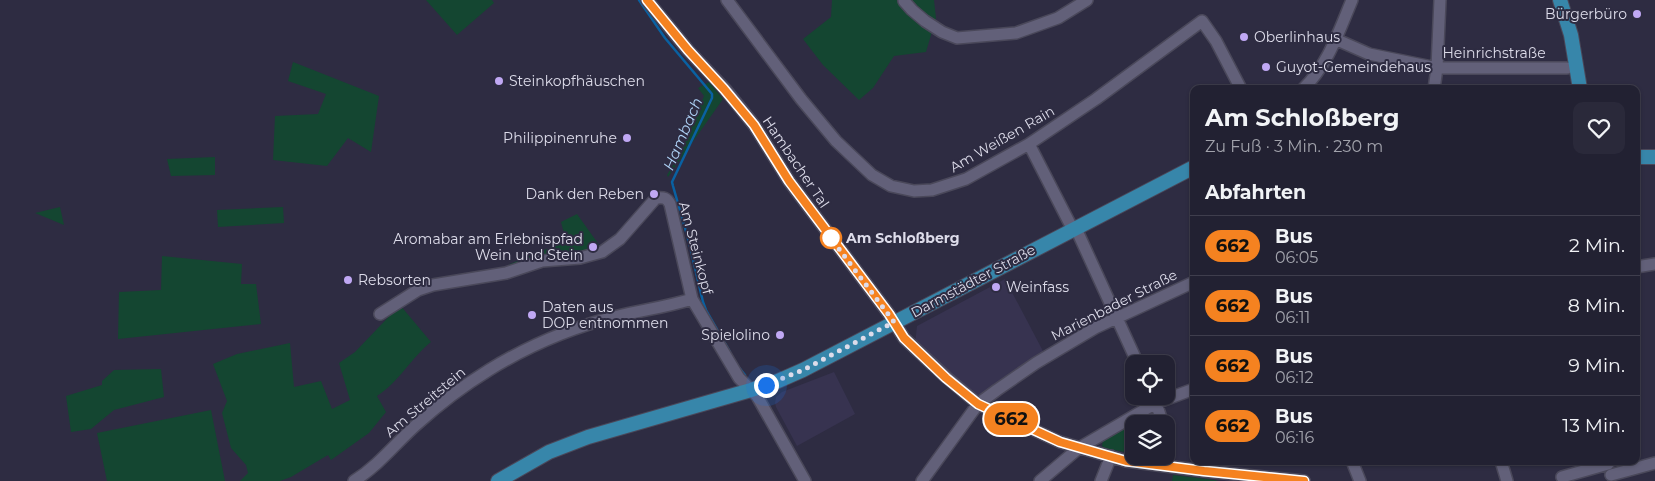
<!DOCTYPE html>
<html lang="de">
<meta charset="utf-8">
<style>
:root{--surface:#222132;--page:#2a293a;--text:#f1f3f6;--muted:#a2a3ac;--line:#3f3e4d}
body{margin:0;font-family:Montserrat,sans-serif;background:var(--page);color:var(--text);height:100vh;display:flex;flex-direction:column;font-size:19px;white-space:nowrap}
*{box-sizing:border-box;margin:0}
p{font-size:16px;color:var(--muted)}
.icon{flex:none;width:28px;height:28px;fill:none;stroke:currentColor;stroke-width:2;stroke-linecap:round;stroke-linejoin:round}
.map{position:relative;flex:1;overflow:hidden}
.drawer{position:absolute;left:1190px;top:85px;width:450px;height:380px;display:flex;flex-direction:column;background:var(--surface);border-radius:10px;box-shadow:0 1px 4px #0004,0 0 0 1px var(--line)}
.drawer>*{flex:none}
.badge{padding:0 10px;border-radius:16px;font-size:18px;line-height:32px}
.buttons{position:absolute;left:1125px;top:355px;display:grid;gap:10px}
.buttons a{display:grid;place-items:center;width:50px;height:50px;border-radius:10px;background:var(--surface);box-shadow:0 1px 4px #0004,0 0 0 1px var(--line);font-size:25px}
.you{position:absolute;width:25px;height:25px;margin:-12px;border:4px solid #fff;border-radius:50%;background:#1a73e8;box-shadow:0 0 0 8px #1a73e833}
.map>.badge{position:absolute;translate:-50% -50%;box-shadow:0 0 0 2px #fff}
h2{padding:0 15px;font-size:19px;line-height:45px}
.round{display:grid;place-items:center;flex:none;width:52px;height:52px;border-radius:10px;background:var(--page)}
.summary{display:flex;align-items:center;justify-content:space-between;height:85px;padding:0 15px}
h1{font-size:24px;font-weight:700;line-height:38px}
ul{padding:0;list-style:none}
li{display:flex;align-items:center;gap:15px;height:60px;padding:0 15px;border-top:1px solid var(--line)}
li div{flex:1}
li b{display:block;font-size:19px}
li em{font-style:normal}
li .badge{min-width:55px;font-weight:700;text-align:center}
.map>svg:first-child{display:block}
</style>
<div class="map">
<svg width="1655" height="481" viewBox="0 0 1655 481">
<rect width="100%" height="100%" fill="#2e2c42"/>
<path fill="#373350" d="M 1005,279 L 1044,353 L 978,402 L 915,344 L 917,326 Z
M 834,372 L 855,414 L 797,446 L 776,407 L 775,403 L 776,397 L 782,392 Z"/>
<path fill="#144631" d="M 426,0 L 492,0 L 494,3 L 457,35 Z
M 832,0 L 934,0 L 936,18 L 926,52 L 894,56 L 873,88 L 859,100 L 823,65 L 803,39 L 831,17 Z
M 293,62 L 379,96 L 371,152 L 348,138 L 327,166 L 273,160 L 275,116 L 318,114 L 326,94 L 288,81 Z
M 709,82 L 723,99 L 668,177 L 667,175 L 682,150 L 704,96 L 698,88 Z
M 215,157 L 215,175 L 171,176 L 167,159 Z
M 60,207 L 64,225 L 35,213 Z
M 283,207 L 284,223 L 218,227 L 217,210 Z
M 577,214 L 602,249 L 502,272 L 510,264 L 566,241 L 561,222 Z
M 162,256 L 242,264 L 241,284 L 256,284 L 261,324 L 118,339 L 119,292 L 161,290 Z
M 400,305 L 431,342 C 411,358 399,382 377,396 L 386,412 L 369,433 L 331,460 L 328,455 L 291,477 L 280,481 L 240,481 L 248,473 L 246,465 L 231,448 L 222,413 L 227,401 L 213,364 L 237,354 L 290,343 L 294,387 L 321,381 L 332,409 L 350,400 L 339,363 L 355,352 Z
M 161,369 L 164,397 L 114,410 L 91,429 L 71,432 L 66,396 L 102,385 L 102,381 L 114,370 Z
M 211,410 L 225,481 L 107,481 L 97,433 Z
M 1151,412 L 1154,413 L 1158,424 L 1134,424 L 1134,454 L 1105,448 L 1102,446 L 1103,440 Z
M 1173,475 L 1215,480 L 1218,481 L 1172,481 Z"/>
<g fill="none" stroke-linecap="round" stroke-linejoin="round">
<path stroke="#0961a2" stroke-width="2.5" d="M 639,0 L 665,38 L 712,94 L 712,98 L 672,182 L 673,186 L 689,242 L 703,302 L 706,310 L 730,352
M 737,365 L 745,375"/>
<defs>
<path id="minor" d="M 647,0 L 688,50 L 725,89 L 754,125 L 789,181 L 889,314 L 904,338 L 946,377 L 978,404 L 1060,442 L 1126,461 L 1204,471 L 1304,481
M 727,0 L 801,99 L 836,141 L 872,175 L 891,186 L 914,191 L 932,190 L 966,179 L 1029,144 L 1096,99 L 1202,21 L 1216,41 L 1241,89
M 904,1 L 912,10 L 925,21 L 942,32 L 957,38 L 1016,33 L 1058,18 L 1087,0
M 1335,39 L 1369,54 L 1437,68 L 1567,68
M 1303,89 C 1328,65 1339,31 1352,0
M 1434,89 L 1437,68 L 1440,0
M 1029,144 L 1070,224 L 1078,233 L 1138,364
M 1636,267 L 1655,264
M 380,314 L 418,290 L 433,285 L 506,273 L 542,261 L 580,258 L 602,252 L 620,239 L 656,198 C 664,197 667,198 670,204 L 692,299 L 739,378 L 757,396 L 805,481
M 1154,397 L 1163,424
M 1352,461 L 1360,481
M 1501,461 L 1507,481
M 1611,475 L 1655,463
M 1562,477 L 1608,464
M 354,481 C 379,465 394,445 416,425 C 438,405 463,386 489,370 C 528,346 573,327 618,316 C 643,310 667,307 692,299
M 922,481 L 978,404 L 997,390 L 1036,363 L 1095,328 L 1194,282
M 1040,481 L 1079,448 L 1156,403 L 1194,389
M 1101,481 L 1111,456"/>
<path id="major" d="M 1560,0 L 1571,35 L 1580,89
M 1636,157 L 1655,157
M 498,481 L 549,452 L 588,437 L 751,390 L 778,381 L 803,370 L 1194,167"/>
</defs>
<use href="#minor" stroke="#4a485a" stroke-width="14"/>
<use href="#major" stroke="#4a485a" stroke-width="16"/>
<use href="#minor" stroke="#626079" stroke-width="11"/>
<use href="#major" stroke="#3786aa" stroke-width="14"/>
</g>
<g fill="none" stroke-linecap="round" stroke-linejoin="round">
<defs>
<path id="line" d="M 647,0 L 688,50 L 724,89 L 754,125 L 789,181 L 889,314 L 904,338 L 946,378 L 978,404 L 1060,442 L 1126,461 L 1204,471 L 1304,481"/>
</defs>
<use href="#line" stroke="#fff" stroke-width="11"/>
<use href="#line" stroke="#f58220" stroke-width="8"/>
<path stroke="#dddcea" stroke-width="5" stroke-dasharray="0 9" d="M 766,385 L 803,370 L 894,322 L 827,233 L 831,238"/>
</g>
<g fill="#c0a8f4" stroke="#2e2c42" stroke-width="2">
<circle cx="1637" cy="14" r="5"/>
<circle cx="1244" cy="37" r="5"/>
<circle cx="1266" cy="67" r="5"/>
<circle cx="499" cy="81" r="5"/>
<circle cx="627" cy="138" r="5"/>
<circle cx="654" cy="194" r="5"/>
<circle cx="593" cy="247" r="5"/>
<circle cx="348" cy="280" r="5"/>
<circle cx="996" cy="287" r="5"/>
<circle cx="532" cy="315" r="5"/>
<circle cx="780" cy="335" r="5"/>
</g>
<circle fill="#fff" stroke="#f58220" stroke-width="2.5" cx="831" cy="238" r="10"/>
<g text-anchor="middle" stroke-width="4" stroke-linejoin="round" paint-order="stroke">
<g font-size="14" fill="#dddcea" stroke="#2e2c42" text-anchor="start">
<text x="1627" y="19" text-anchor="end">Bürgerbüro</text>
<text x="1254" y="42">Oberlinhaus</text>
<text x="1276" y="72">Guyot-Gemeindehaus</text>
<text x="509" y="86">Steinkopfhäuschen</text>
<text x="617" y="143" text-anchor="end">Philippinenruhe</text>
<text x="644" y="199" text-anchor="end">Dank den Reben</text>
<text x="583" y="244" text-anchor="end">Aromabar am Erlebnispfad<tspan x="583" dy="16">Wein und Stein</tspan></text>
<text x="358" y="285">Rebsorten</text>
<text x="1006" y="292">Weinfass</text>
<text x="542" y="312">Daten aus<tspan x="542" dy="16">DOP entnommen</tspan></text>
<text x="770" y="340" text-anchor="end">Spielolino</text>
</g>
<g font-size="14" fill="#dddcea" stroke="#2e2c42">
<text x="1494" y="58">Heinrichstraße</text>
<text transform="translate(1002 139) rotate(-30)" y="5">Am Weißen Rain</text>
<text transform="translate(796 162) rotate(56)" y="5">Hambacher Tal</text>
<text transform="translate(696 248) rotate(75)" y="5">Am Steinkopf</text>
<text transform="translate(973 281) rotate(-28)" y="5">Darmstädter Straße</text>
<text transform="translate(1114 305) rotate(-27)" y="5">Marienbader Straße</text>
<text transform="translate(425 402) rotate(-40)" y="5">Am Streitstein</text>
</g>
<g font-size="14" font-weight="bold" fill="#dddcea" stroke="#2e2c42" text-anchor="start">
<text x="846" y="243">Am Schloßberg</text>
</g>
<g font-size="15" font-style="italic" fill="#add1f5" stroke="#2e2c42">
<text transform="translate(683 134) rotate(-67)" y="5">Hambach</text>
</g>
</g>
</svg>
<div class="buttons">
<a><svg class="icon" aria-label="locate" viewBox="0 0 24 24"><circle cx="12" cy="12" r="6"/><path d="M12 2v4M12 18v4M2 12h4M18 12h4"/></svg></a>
<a><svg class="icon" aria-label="layers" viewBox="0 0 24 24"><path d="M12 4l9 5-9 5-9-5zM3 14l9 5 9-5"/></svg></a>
</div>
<div class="you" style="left:766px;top:385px"></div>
<b class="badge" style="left:1011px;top:419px;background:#f58220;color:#111">662</b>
<section class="drawer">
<div class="summary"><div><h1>Am Schloßberg</h1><p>Zu Fuß · 3 Min. · 230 m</p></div><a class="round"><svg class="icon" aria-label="heart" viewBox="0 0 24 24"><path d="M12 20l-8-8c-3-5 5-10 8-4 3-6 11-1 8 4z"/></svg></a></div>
<h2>Abfahrten</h2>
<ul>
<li><span class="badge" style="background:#f58220;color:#111">662</span><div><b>Bus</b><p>06:05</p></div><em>2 Min.</em></li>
<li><span class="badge" style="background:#f58220;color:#111">662</span><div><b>Bus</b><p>06:11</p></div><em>8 Min.</em></li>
<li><span class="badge" style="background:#f58220;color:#111">662</span><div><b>Bus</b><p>06:12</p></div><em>9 Min.</em></li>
<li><span class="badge" style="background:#f58220;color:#111">662</span><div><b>Bus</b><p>06:16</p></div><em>13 Min.</em></li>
</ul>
</section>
</div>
